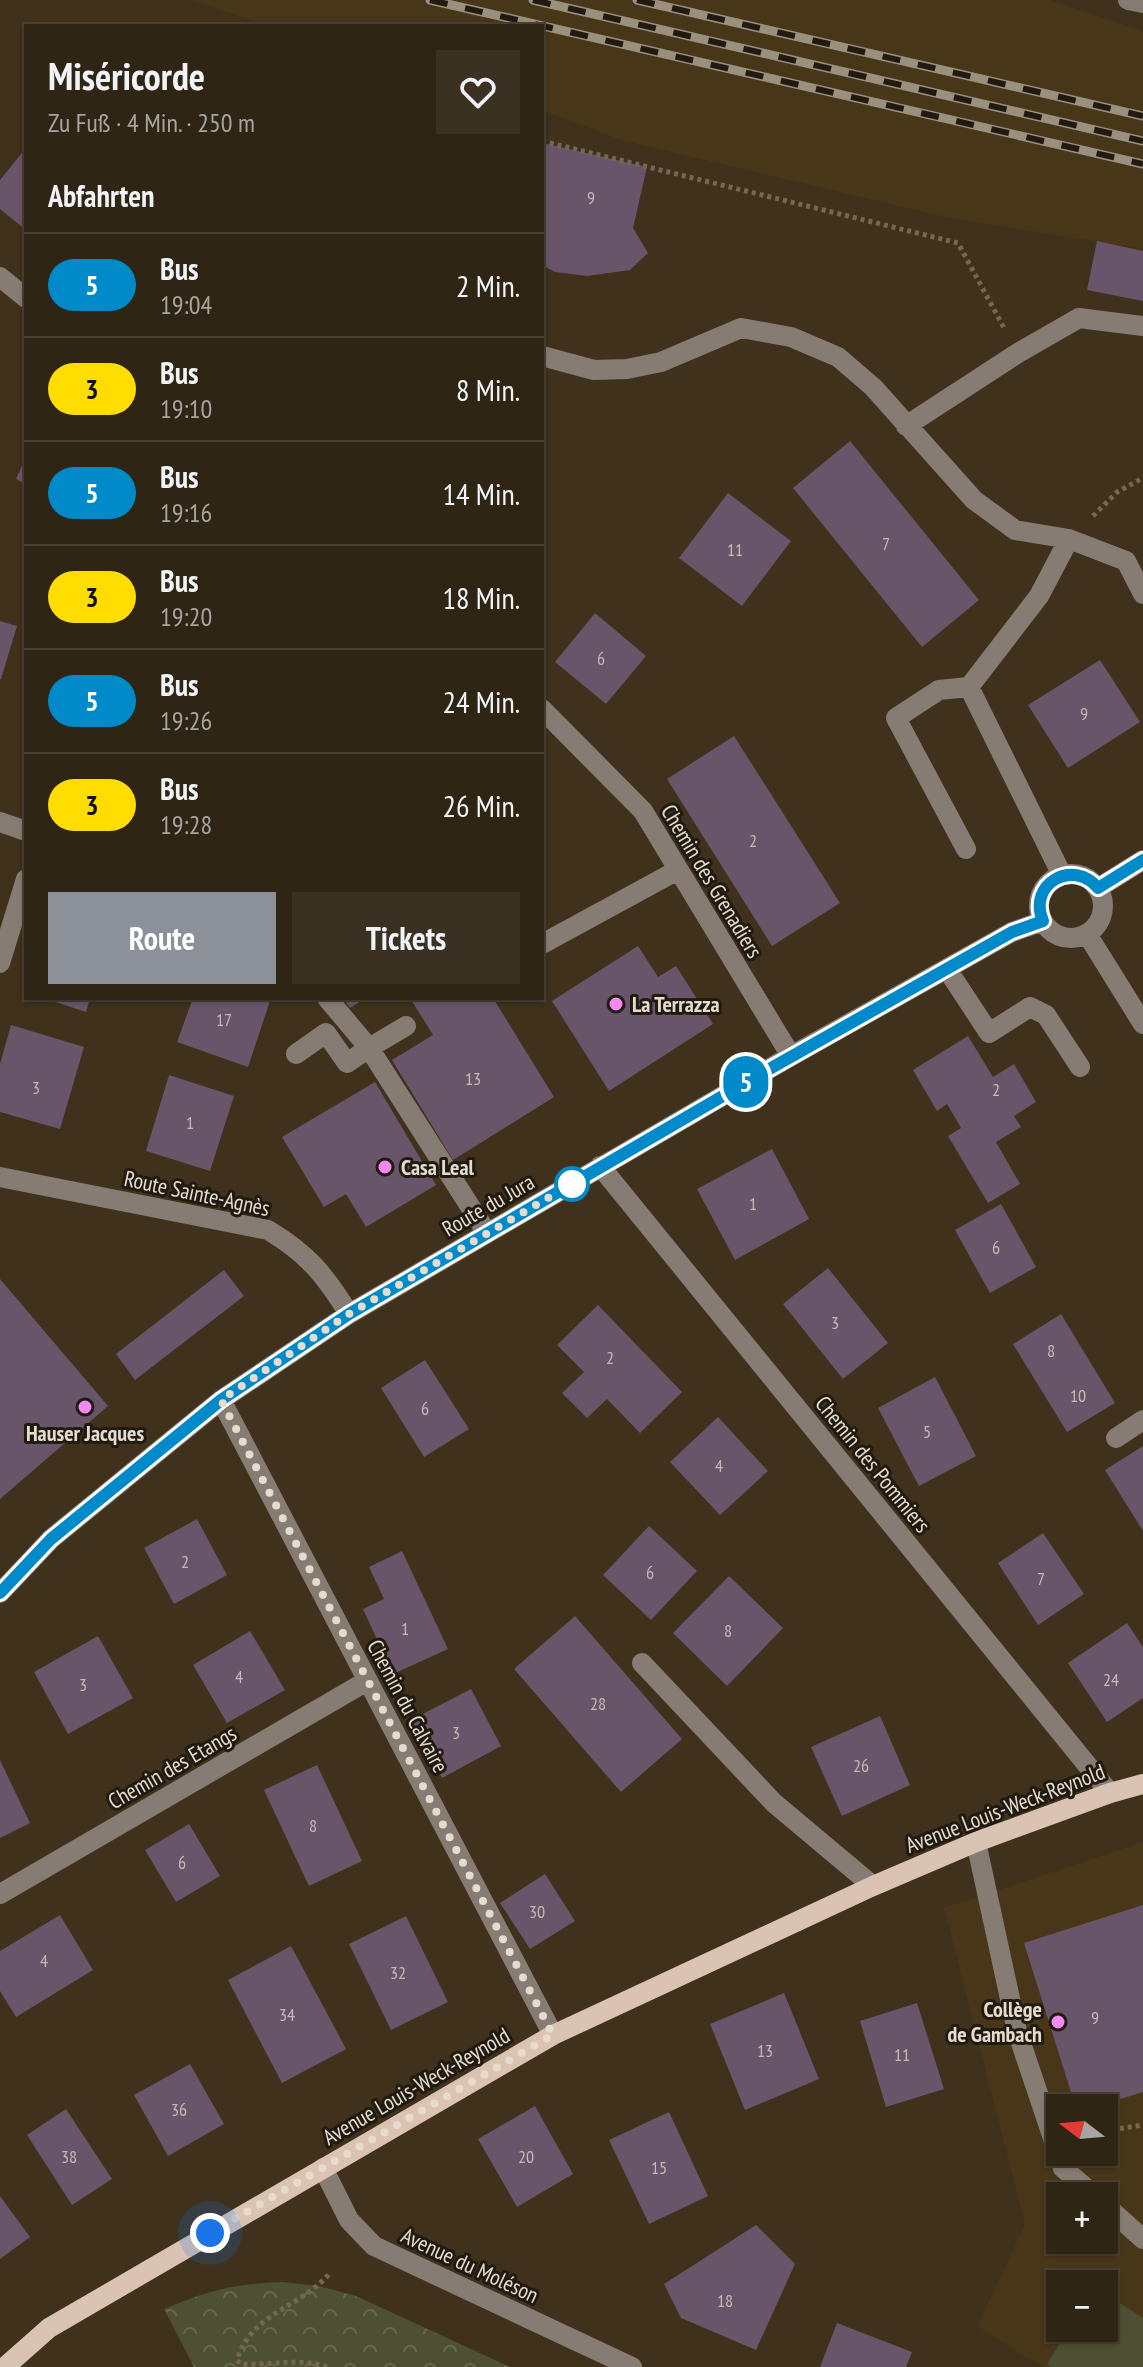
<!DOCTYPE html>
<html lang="de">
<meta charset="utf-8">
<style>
:root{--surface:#2f2514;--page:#3b3122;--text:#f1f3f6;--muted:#a7a5a0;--line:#4a4234;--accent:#8c9099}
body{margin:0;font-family:"PT Sans Narrow",sans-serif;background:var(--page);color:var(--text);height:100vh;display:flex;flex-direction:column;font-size:30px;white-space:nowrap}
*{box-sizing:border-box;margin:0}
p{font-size:26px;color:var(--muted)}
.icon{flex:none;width:44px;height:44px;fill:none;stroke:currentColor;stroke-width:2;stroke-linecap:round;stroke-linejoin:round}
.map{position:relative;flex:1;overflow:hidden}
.drawer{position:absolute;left:24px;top:24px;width:520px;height:976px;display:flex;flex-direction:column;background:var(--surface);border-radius:0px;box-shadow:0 2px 6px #0004,0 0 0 2px var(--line)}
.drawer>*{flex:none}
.badge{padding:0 16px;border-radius:26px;font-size:28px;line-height:52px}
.needle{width:52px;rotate:286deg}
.fabs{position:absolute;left:1046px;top:2094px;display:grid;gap:16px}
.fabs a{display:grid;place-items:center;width:72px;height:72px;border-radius:0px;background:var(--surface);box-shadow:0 2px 6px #0004,0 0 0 2px var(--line);font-size:40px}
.you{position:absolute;width:40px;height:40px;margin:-20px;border:6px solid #fff;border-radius:50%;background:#1a73e8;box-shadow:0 0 0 12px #1a73e833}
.map>.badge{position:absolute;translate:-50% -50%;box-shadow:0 0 0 4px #fff}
h2{padding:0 24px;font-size:30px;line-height:72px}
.round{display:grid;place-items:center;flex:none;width:84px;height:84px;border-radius:0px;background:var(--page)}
.head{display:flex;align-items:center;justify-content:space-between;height:136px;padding:0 24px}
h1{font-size:38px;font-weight:800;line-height:60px}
.primary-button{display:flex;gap:16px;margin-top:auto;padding:16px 24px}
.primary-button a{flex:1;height:92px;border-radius:0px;background:var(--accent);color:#fff;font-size:32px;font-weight:800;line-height:92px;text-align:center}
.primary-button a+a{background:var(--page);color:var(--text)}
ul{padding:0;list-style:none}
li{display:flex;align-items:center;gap:24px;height:104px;padding:0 24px;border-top:2px solid var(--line)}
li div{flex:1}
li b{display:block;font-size:30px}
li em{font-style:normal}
li .badge{min-width:88px;font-weight:700;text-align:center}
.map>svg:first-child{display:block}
</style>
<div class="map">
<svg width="1143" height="2367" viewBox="0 0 1143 2367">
<defs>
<pattern id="park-crowns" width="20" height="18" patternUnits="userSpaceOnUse" patternTransform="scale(2)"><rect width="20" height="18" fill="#4d5032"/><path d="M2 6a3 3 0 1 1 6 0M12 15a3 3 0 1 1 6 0" fill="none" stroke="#66694e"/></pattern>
</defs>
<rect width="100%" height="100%" fill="#3f311b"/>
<path fill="#483619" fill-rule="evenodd" d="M 194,0 L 1050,0 L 1143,31 L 1143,249 L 945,217 L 621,140 L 542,110 L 542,26 L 266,26 Z
M 1143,1842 L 1143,2367 L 1043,2367 L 977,2326 L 1025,2224 L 944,1908 ZM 1060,2108 L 1104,2108 L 1104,2152 L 1060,2152 ZM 1060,2196 L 1104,2196 L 1104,2240 L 1060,2240 ZM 1060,2284 L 1104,2284 L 1104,2328 L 1060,2328 Z"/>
<path fill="#4d5032" d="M 1104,2293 L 1143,2318 L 1143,2367 L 1052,2367 L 1047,2364 L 1070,2328 L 1104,2328 Z"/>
<path fill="url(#park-crowns)" d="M 283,2282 L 319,2286 L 356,2296 L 510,2367 L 194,2367 L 164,2309 C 210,2290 233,2284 283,2282 Z"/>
<path fill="#68556a" d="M 542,143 L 647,167 L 633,228 L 648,253 L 630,270 L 587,276 L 555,272 L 542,265 Z
M 26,148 L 26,230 L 0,209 L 0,180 Z
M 1097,241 L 1143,251 L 1143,301 L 1087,290 Z
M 850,441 L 979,600 L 922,647 L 793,488 Z
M 26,457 L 26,484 L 16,479 Z
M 728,493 L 791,541 L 742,606 L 679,558 Z
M 595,613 L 646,656 L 606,704 L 555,662 Z
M 0,621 L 17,626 L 1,679 L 0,679 Z
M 1100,660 L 1140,722 L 1068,768 L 1028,705 Z
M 734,736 L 840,903 L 772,946 L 667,779 Z
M 638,946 L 658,977 L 676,966 L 713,1024 L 609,1091 L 552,1001 Z
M 43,998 L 90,998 L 86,1012 Z
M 193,998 L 271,998 L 248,1067 L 177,1042 Z
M 343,998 L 366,998 L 350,1008 Z
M 410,998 L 493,998 L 554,1097 L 453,1160 L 392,1060 L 433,1035 Z
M 11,1025 L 84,1047 L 60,1129 L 0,1112 L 0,1064 Z
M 968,1036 L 993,1077 L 1014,1064 L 1036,1102 L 1014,1116 L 1021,1127 L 996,1142 L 1020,1184 L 988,1203 L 948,1136 L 961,1128 L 947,1104 L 937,1111 L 913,1070 Z
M 169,1075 L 234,1096 L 210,1171 L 146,1151 Z
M 375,1082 L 436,1185 L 366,1227 L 346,1194 L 324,1207 L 282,1137 Z
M 772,1149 L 809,1219 L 735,1260 L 697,1189 Z
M 1001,1204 L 1036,1267 L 990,1293 L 955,1230 Z
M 828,1268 L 888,1343 L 843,1379 L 783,1304 Z
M 224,1270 L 244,1296 L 135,1380 L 116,1354 Z
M 0,1279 L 108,1406 L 0,1499 Z
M 598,1305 L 682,1392 L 640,1433 L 607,1399 L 587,1418 L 562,1393 L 584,1372 L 557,1345 Z
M 1061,1314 L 1115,1403 L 1067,1432 L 1013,1344 Z
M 425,1360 L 469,1429 L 424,1457 L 381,1388 Z
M 935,1377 L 976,1456 L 919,1486 L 878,1408 Z
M 718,1417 L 768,1471 L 720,1515 L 670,1462 Z
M 1143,1446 L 1143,1531 L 1105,1470 Z
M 197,1519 L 227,1575 L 174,1604 L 144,1548 Z
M 649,1526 L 697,1571 L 651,1620 L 603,1575 Z
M 1043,1533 L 1084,1594 L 1038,1625 L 998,1563 Z
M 402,1551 L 448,1649 L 393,1674 L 363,1609 L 384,1599 L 369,1567 Z
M 729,1576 L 783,1628 L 727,1686 L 673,1633 Z
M 575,1616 L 682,1739 L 621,1792 L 514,1669 Z
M 1127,1623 L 1143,1647 L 1143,1698 L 1107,1722 L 1068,1663 Z
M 250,1631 L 285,1690 L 227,1723 L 193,1665 Z
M 98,1636 L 133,1698 L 68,1734 L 34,1672 Z
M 471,1689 L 501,1746 L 442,1778 L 411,1720 Z
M 880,1716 L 910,1785 L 842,1816 L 811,1747 Z
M 0,1760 L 30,1823 L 0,1838 Z
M 317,1765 L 362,1861 L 309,1886 L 264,1790 Z
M 189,1824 L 220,1876 L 176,1902 L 145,1850 Z
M 545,1874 L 575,1921 L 530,1949 L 500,1903 Z
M 1143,1905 L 1143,2092 L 1091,2108 L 1076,2108 L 1024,1943 Z
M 60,1915 L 93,1970 L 16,2017 L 0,1991 L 0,1951 Z
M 406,1916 L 448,2002 L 391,2030 L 349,1944 Z
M 291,1946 L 346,2049 L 282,2083 L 228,1980 Z
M 784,1993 L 819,2079 L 745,2110 L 710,2024 Z
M 917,2003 L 944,2089 L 886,2107 L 860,2021 Z
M 190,2064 L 224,2124 L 168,2156 L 134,2095 Z
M 535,2106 L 573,2174 L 517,2207 L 478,2139 Z
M 66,2109 L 112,2179 L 72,2205 L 27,2135 Z
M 669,2112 L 708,2196 L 649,2224 L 609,2140 Z
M 0,2196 L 30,2237 L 0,2259 Z
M 756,2225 L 795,2264 L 756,2350 L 681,2318 L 664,2284 Z
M 837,2323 L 912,2352 L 906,2367 L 820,2367 Z"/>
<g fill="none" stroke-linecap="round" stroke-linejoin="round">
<path stroke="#746854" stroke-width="5" stroke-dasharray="4 4" stroke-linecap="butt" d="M 542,141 L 958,243 L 1004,328
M 1093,516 L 1117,492 L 1143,478
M 1104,2131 L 1143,2125
M 327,2367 C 297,2357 270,2366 241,2364 L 237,2360 C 251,2313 300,2308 329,2274"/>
<path stroke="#877c74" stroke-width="20" d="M 1128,0 L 1143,3
M 0,277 L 26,298
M 542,356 L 594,370 L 627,369 L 661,362 L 741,328 L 791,337 L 838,357 L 873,387 L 974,500 L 1015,530 L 1069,539 L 1039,596 L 969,687 L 1062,875
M 906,426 L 1018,353 L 1079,318 L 1143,326
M 1069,539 L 1126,561 L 1143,594
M 542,709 L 643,811 L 791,1056
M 0,822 L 26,831
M 966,849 L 896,718 L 939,690 L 969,687
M1039 906a32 32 0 1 1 64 0a32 32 0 1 1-64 0Z
M 1098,888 L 1143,860
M 1087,934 L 1143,1024
M 542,944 L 678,870
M 0,963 L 26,879
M 947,969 L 989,1033 L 1030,1007 L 1046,1015 L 1080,1067
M 406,1026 L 369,1048 L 487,1233
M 296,1054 L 326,1033 L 347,1063 L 369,1048 L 327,998
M 600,1166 L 1110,1793
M 0,1177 L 268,1230 C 308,1254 325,1275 349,1314
M 221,1400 L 553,2035
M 1116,1438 L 1143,1420
M 0,1593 L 51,1539 L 221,1400 L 349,1314 L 791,1056 L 1012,932 L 1043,921
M 642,1663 L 774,1803 L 873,1886
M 976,1842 L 1017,2031 L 1063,2168 L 1095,2196
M 0,1894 L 367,1681
M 323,2168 L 349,2220 L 374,2246 L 632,2367
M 1104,2204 L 1143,2239"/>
<path stroke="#dbc3b4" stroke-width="20" d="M 5,2367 L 49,2328 L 553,2035 L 873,1886 L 976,1842 L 1110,1793 L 1143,1784"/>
<defs>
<path id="rail" d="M 430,0 L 1143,164
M 533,0 L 1143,141
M 637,0 L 1143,116"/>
</defs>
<use href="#rail" stroke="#9b907e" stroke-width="9"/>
<use href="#rail" stroke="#211a11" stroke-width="6" stroke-dasharray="18" stroke-linecap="butt"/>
</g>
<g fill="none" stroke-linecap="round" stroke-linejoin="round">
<defs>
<path id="line" d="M 0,1593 L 51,1539 L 221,1400 L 349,1314 L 764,1072 L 1012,932 L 1043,921 C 1027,884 1073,858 1098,888 L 1143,860"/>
</defs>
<use href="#line" stroke="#fff" stroke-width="18"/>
<use href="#line" stroke="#008ac9" stroke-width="12"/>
<path stroke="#e5dcce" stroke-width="8" stroke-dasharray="0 14.4" d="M 210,2233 L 553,2035 L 221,1400 L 349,1314 L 572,1184"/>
</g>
<g fill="#f38af2" stroke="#211a11" stroke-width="3">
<circle cx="616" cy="1004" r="8"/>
<circle cx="385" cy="1167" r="8"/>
<circle cx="85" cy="1407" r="8"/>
<circle cx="1058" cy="2022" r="8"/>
</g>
<circle fill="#fff" stroke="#008ac9" stroke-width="4" cx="572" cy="1184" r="16"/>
<g text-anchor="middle" stroke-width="6" stroke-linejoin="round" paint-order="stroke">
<g font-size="18" fill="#c6bab5">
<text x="591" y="204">9</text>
<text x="886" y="550">7</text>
<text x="735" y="556">11</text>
<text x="601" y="665">6</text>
<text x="1084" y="720">9</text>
<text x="753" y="847">2</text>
<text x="224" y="1026">17</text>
<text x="473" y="1085">13</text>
<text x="36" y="1094">3</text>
<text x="996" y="1096">2</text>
<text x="190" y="1129">1</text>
<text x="753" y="1210">1</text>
<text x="996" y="1254">6</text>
<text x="835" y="1329">3</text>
<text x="1051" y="1357">8</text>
<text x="610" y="1364">2</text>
<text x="1078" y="1402">10</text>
<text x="425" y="1415">6</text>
<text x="927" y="1438">5</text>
<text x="719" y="1472">4</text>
<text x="185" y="1568">2</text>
<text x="650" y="1579">6</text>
<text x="1041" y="1585">7</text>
<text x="405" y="1635">1</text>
<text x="728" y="1637">8</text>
<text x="239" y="1683">4</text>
<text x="1111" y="1686">24</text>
<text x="83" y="1691">3</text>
<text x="598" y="1710">28</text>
<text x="456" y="1739">3</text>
<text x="861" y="1772">26</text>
<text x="313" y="1832">8</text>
<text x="182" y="1869">6</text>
<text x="537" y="1918">30</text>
<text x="44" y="1967">4</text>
<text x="398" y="1979">32</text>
<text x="287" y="2021">34</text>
<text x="1095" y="2024">9</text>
<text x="765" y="2057">13</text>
<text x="902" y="2061">11</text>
<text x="179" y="2116">36</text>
<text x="69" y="2163">38</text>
<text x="526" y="2163">20</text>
<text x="659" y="2174">15</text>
<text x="725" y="2307">18</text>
</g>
<g font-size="22" fill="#e5dcce" stroke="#211a11">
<text transform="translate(712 881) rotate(59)" y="8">Chemin des Grenadiers</text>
<text transform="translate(197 1193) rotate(12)" y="8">Route Sainte-Agnès</text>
<text transform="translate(488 1205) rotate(-30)" y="8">Route du Jura</text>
<text transform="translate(873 1464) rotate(51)" y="8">Chemin des Pommiers</text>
<text transform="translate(408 1706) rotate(62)" y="8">Chemin du Calvaire</text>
<text transform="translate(172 1767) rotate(-30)" y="8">Chemin des Etangs</text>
<text transform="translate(1005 1808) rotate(-21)" y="8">Avenue Louis-Weck-Reynold</text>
<text transform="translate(416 2086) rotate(-30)" y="8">Avenue Louis-Weck-Reynold</text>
<text transform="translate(470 2265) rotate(25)" y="8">Avenue du Moléson</text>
</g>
<g font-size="22" font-weight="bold" fill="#e5dcce" stroke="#211a11" text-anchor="start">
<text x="632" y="1012">La Terrazza</text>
<text x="401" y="1175">Casa Leal</text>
<text x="85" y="1441" text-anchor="middle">Hauser Jacques</text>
<text x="1042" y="2017" text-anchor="end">Collège<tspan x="1042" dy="25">de Gambach</tspan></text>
</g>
</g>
</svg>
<div class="fabs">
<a><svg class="needle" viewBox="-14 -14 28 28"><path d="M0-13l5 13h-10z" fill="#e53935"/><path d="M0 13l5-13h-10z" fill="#a7a5a0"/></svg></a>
<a>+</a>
<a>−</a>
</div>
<div class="you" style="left:210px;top:2233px"></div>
<b class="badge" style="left:746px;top:1082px;background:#008ac9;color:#fff">5</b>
<section class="drawer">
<div class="head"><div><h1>Miséricorde</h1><p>Zu Fuß · 4 Min. · 250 m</p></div><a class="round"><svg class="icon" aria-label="heart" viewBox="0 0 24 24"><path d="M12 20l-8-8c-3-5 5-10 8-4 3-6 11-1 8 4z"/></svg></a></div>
<h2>Abfahrten</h2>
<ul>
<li><span class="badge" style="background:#008ac9;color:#fff">5</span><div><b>Bus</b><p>19:04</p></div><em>2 Min.</em></li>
<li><span class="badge" style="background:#fd0;color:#111">3</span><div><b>Bus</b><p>19:10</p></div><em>8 Min.</em></li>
<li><span class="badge" style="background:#008ac9;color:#fff">5</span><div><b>Bus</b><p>19:16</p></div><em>14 Min.</em></li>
<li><span class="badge" style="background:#fd0;color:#111">3</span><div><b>Bus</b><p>19:20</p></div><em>18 Min.</em></li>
<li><span class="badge" style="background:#008ac9;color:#fff">5</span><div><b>Bus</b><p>19:26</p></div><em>24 Min.</em></li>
<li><span class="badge" style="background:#fd0;color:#111">3</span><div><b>Bus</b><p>19:28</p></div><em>26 Min.</em></li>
</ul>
<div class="primary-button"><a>Route</a><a>Tickets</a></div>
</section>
</div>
